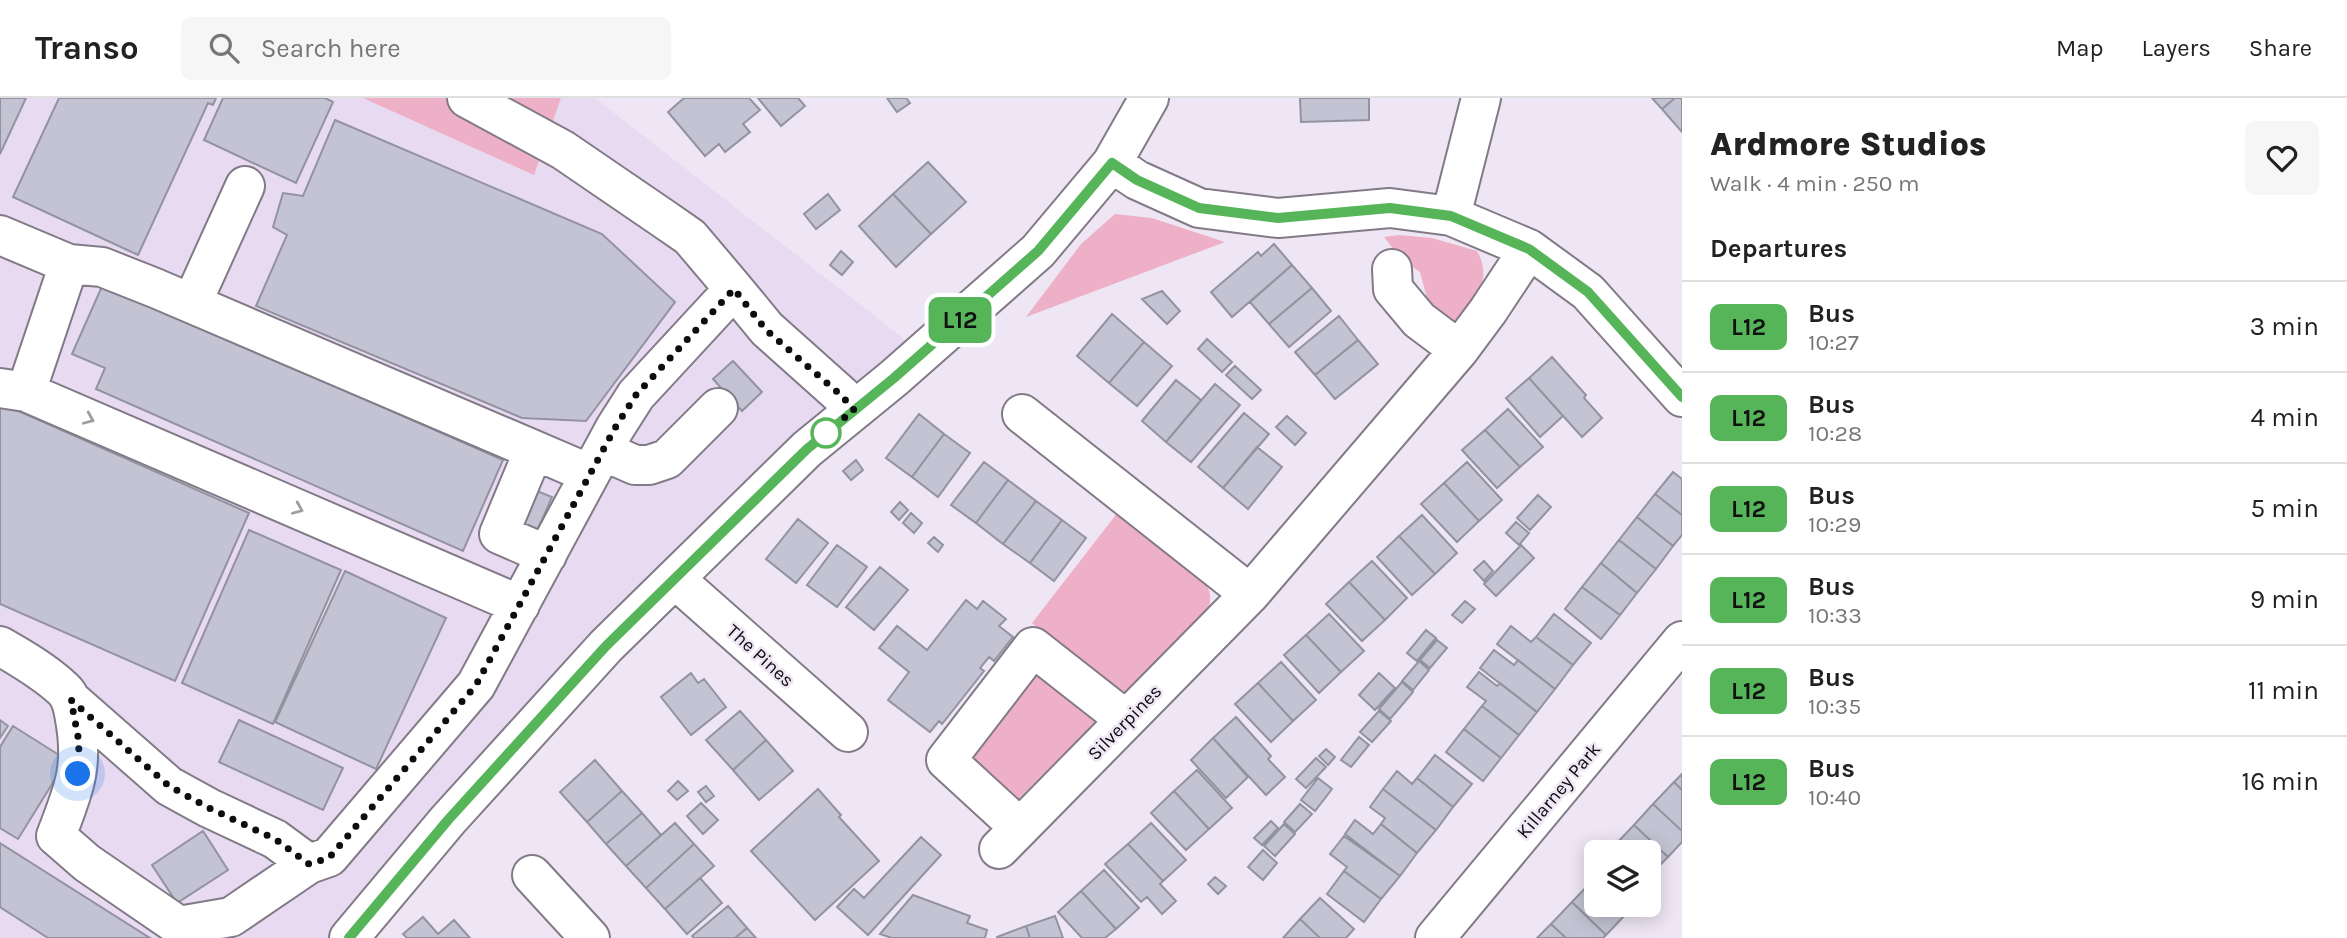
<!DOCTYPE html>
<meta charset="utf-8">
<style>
:root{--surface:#fff;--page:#f6f6f6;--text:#222;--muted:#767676;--line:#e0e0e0}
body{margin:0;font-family:Karla,sans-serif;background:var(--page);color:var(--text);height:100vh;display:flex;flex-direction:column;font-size:26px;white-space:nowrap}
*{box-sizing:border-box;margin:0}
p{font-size:23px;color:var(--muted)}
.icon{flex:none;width:38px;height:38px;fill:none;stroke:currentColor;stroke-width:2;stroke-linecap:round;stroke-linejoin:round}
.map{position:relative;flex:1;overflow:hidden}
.sheet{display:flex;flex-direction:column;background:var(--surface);width:665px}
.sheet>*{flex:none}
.badge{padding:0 14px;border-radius:10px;font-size:24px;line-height:46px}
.buttons{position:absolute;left:1584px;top:742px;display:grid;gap:14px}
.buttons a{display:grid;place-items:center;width:77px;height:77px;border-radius:10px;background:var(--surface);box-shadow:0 4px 18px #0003;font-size:35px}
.you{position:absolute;width:35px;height:35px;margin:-18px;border:5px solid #fff;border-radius:50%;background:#1a73e8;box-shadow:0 0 0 10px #1a73e833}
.map>.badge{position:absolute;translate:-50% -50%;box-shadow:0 0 0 4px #fff}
h2{padding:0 28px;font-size:26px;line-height:63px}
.round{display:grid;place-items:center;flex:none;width:74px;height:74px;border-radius:10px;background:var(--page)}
.head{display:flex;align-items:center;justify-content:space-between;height:119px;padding:0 28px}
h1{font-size:33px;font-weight:800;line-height:52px}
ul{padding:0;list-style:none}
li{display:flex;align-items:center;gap:21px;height:91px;padding:0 28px;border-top:2px solid var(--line)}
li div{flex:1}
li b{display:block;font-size:26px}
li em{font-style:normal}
li .badge{min-width:77px;font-weight:700;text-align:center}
header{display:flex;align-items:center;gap:42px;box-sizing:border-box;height:98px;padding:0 35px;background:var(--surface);border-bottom:2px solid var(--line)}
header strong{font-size:33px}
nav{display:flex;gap:38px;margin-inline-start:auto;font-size:24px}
.search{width:490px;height:63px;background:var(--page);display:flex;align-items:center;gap:18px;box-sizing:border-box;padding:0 24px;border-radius:10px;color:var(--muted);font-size:26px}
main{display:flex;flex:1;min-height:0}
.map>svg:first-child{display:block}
</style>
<header>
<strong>Transo</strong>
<div class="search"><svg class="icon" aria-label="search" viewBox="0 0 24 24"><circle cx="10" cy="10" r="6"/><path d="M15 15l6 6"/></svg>Search here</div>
<nav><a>Map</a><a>Layers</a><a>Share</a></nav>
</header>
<main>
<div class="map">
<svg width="1682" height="840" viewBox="0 0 1682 840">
<rect width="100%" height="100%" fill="#eee6f4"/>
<path fill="#e8dbf1" d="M 0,0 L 595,0 L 912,247 L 658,468 L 595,531 L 438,712 L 336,840 L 0,840 Z"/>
<path fill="#eeb0c6" d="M 363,0 L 561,0 L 534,77 Z
M 1115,116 L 1152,120 L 1225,144 L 1026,219 L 1081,146 Z
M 1399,137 L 1432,140 L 1477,153 C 1493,179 1476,206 1457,225 L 1444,225 L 1431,215 L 1420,174 L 1400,160 L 1384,139 Z
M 1118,414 L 1201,480 C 1212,492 1212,501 1207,516 L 1121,603 L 1032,525 Z
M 1042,564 L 1105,615 L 1015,704 L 965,666 Z"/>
<path fill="#c4c3d3" stroke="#9392a1" stroke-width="2" d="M 0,0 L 26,0 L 0,56 Z
M 59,0 L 216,0 L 213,7 L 208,5 L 138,157 L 13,99 Z
M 223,0 L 325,0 L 333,4 L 296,85 L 204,42 Z
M 684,0 L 749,0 L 760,12 L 743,26 L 750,34 L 725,54 L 719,46 L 705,58 L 668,14 Z
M 758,0 L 798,0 L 805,8 L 781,28 Z
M 887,0 L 906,0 L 910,5 L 897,14 Z
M 1300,0 L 1369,0 L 1369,22 L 1301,24 Z
M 1652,0 L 1675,0 L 1662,11 Z
M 1675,0 L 1682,0 L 1682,34 L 1662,11 Z
M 335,22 L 602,136 L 675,204 L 586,323 L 522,320 L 256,208 L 287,137 L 273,129 L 283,95 L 303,98 Z
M 928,64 L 966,104 L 931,136 L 893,96 Z
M 828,96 L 840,112 L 816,131 L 804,116 Z
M 893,96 L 931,136 L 896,169 L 859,128 Z
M 1274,146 L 1292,167 L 1232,219 L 1211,194 L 1258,154 L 1261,158 Z
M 841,153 L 853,164 L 842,177 L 830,167 Z
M 1292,167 L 1312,190 L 1269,226 L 1250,204 Z
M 103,186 L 503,362 L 463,453 L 96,291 L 105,270 L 72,256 Z
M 1312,190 L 1331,213 L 1289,249 L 1269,226 Z
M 1162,193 L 1180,213 L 1167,226 L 1142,201 Z
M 1112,216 L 1144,244 L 1109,285 L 1077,258 Z
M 1339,218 L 1358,242 L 1315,277 L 1295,254 Z
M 1207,241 L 1232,264 L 1222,274 L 1198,251 Z
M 1358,242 L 1378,266 L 1335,301 L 1315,277 Z
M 1144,244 L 1172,268 L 1137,308 L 1109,285 Z
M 1552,259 L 1586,297 L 1584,300 L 1602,320 L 1582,339 L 1529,280 Z
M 733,263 L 762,294 L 742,313 L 713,281 Z
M 1235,268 L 1261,292 L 1252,301 L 1226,277 Z
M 1529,280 L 1563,318 L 1540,339 L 1506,300 Z
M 1176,282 L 1201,302 L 1166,344 L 1142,323 Z
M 1215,286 L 1240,307 L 1191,364 L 1166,344 Z
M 0,305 L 249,415 L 175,583 L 0,506 Z
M 1508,311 L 1543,349 L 1520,369 L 1485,332 Z
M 1244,315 L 1269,336 L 1223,390 L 1198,369 Z
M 919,316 L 944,336 L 912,379 L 886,360 Z
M 1287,318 L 1306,335 L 1295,347 L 1276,329 Z
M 1485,332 L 1520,369 L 1497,390 L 1462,352 Z
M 944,336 L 970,355 L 938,399 L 912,379 Z
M 1257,349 L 1282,369 L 1248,411 L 1223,390 Z
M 856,362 L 863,372 L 851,382 L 843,373 Z
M 984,364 L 1008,382 L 976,425 L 951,407 Z
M 1467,364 L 1502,402 L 1479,423 L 1444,385 Z
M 1673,374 L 1682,381 L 1682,417 L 1655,396 Z
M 1008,382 L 1036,403 L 1003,446 L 976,425 Z
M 1444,385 L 1479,423 L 1457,444 L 1421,406 Z
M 527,389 L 552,399 L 537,433 L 513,423 Z
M 1655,396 L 1682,417 L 1682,437 L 1673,448 L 1637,419 Z
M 1538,397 L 1551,409 L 1530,432 L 1517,420 Z
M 1036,403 L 1062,422 L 1030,465 L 1003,446 Z
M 900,404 L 908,412 L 899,422 L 891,414 Z
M 911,415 L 922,425 L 914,435 L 903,425 Z
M 1422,417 L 1457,455 L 1435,476 L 1399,438 Z
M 1637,419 L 1673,448 L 1656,471 L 1619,442 Z
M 798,421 L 828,445 L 796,485 L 766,461 Z
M 1062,422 L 1086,440 L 1054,483 L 1030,465 Z
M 1516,424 L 1529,435 L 1519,447 L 1506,435 Z
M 249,432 L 341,472 L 273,626 L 182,585 Z
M 1399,438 L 1435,476 L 1412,497 L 1377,459 Z
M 934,439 L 943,447 L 938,454 L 928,445 Z
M 1619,442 L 1656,471 L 1637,495 L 1601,465 Z
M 837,447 L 867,469 L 837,509 L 807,487 Z
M 1521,447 L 1534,460 L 1496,498 L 1484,486 Z
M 1372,463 L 1407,500 L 1385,522 L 1349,484 Z
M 1484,463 L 1493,473 L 1484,483 L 1474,472 Z
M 1601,465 L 1637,495 L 1620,517 L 1582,489 Z
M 880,469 L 908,492 L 874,532 L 846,509 Z
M 345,473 L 446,520 L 376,671 L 275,624 Z
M 1349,484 L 1385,522 L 1362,543 L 1326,506 Z
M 1582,489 L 1620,517 L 1601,541 L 1565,511 Z
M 966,502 L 977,511 L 983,503 L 1006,521 L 999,528 L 1013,539 L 994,563 L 989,559 L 980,570 L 984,573 L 942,626 L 939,623 L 930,634 L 888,602 L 909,574 L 879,550 L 897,528 L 927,552 Z
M 1465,503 L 1475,511 L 1462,525 L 1452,517 Z
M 1329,516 L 1364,553 L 1341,574 L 1306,537 Z
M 1554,516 L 1591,545 L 1573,567 L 1536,539 Z
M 1511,528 L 1531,544 L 1536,539 L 1573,567 L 1555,591 L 1497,546 Z
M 1426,532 L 1436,540 L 1417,563 L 1407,555 Z
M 1306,537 L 1341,574 L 1319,595 L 1284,557 Z
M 1437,542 L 1447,550 L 1430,570 L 1420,562 Z
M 1494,552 L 1514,567 L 1518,562 L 1555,591 L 1537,614 L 1480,570 Z
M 1419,563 L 1429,572 L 1413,592 L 1402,583 Z
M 1281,564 L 1316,602 L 1293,623 L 1258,585 Z
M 1479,574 L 1497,588 L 1500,585 L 1537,614 L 1519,637 L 1482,608 L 1486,603 L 1467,589 Z
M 691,575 L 698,585 L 704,581 L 726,609 L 691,637 L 661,599 Z
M 1379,575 L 1395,590 L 1375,612 L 1359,597 Z
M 1402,584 L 1413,594 L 1390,621 L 1379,611 Z
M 1258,585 L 1293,623 L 1271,644 L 1235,606 Z
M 1482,608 L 1519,637 L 1501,660 L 1464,631 Z
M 740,613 L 766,642 L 733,672 L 706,642 Z
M 1379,613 L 1391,623 L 1372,644 L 1360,634 Z
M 1236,619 L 1271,658 L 1268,661 L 1285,679 L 1266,697 L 1213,640 Z
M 0,622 L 8,628 L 0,640 Z
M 239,622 L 343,670 L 323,712 L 219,664 Z
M 13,628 L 67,662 L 18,741 L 0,730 L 0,649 Z
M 1464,631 L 1501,660 L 1483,683 L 1446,654 Z
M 1359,639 L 1369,647 L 1351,669 L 1341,662 Z
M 1213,640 L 1248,679 L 1226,700 L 1191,662 Z
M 766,642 L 793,673 L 759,702 L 733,672 Z
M 1326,651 L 1335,659 L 1328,667 L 1319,658 Z
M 1435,657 L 1472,686 L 1453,709 L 1417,680 Z
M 1316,660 L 1326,669 L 1306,690 L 1296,681 Z
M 595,662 L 622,693 L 587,724 L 560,694 Z
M 1197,672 L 1232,710 L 1209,731 L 1174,693 Z
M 1397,673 L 1412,686 L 1417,680 L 1453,709 L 1436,732 L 1383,691 Z
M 1682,676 L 1682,692 L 1674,684 Z
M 1318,680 L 1332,691 L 1315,713 L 1301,702 Z
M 678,683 L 688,693 L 677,702 L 668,693 Z
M 1674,684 L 1682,692 L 1682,733 L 1653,706 Z
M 706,688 L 714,698 L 706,704 L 698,694 Z
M 818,691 L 841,717 L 839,719 L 879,763 L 815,822 L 751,753 Z
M 1383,691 L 1436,732 L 1417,755 L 1381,726 L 1385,720 L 1370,709 Z
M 622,693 L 642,715 L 606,746 L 587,724 Z
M 1174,693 L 1209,731 L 1186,752 L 1151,715 Z
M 701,705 L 718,722 L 703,736 L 687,718 Z
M 1300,706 L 1312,716 L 1295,734 L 1284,724 Z
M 1653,706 L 1682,733 L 1682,744 L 1668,759 L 1634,727 Z
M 642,715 L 661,737 L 626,768 L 606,746 Z
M 1355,722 L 1373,736 L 1381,726 L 1417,755 L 1400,778 L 1345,736 Z
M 1271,723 L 1278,730 L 1262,747 L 1254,740 Z
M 675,725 L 694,746 L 646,790 L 626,768 Z
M 1151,725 L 1186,762 L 1163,783 L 1128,746 Z
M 1284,726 L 1295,736 L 1275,758 L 1264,748 Z
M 1634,727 L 1668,759 L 1648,779 L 1648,754 L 1620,754 L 1614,748 Z
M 203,733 L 228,772 L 177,805 L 152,767 Z
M 1344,738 L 1400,778 L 1381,801 L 1344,773 L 1347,769 L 1330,756 Z
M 921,739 L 941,757 L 868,837 L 837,809 L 854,791 L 864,800 Z
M 0,745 L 150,840 L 48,840 L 0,809 Z
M 694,746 L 714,768 L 665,811 L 646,790 Z
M 1128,746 L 1163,783 L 1160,786 L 1176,803 L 1162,816 L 1147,799 L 1141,804 L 1105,766 Z
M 1263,752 L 1277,765 L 1263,782 L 1248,769 Z
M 1104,772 L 1139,810 L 1116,831 L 1081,793 Z
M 1344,773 L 1381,801 L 1364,824 L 1327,796 Z
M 1215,779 L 1226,788 L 1218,796 L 1208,786 Z
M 700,780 L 722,805 L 687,836 L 665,811 Z
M 1593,782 L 1596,785 L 1596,807 L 1618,807 L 1627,815 L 1606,837 L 1572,804 Z
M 1081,793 L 1116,831 L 1105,840 L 1082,840 L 1058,814 Z
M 913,797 L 970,818 L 967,825 L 987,832 L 985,840 L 892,840 L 880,836 Z
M 1320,800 L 1354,831 L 1346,840 L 1320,840 L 1300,821 Z
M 1572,804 L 1606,837 L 1603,840 L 1566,840 L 1551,826 Z
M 1618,807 L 1634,807 L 1627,815 Z
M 728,808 L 747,830 L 735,840 L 694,840 L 692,838 Z
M 1055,818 L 1063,840 L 1030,840 L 1026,828 Z
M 423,819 L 438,836 L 454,822 L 470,840 L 407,840 L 403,836 Z
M 1300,821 L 1320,840 L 1283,840 Z
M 1551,826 L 1566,840 L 1537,840 Z
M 1026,828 L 1030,840 L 997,840 L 997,839 Z
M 747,830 L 756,840 L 735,840 Z"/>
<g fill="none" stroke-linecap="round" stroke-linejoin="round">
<defs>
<path id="minor" d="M 467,0 L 563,52 L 664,121 L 690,139 L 734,191
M 1112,65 L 1137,82 L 1199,110 L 1278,120 L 1390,110 L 1451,118 L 1529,151 L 1588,194 L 1682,299
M 1451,118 L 1481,0
M 0,137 L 69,166
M 1392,171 L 1393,191 L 1419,222 L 1459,252
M 192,205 L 245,88
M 0,290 L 26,294 L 69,166 L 102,169 L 155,190 L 590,376
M 26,294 L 520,507
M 1022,316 L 1250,496
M 534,352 L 499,436 L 547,457
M 603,353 L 635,367 L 649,367 L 667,361 L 718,310
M 675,481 L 848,634
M 0,548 C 21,560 45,574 63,591 C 72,599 73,610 75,621 C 84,671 73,693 56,738 L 87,765 L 179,828 L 231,819 L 309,766 L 329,759 L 476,587 L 615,330 L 636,297 L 734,191 L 767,231 L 842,298 L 854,312
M 71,602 L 169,688 L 209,710 L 275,741 L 309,766
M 1020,730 L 946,662 L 1033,549 L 1126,622
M 999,751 L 1250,496 L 1459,252 L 1488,213 L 1529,151
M 532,777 L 590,840
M 349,840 L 448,722 L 606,548 L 807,351 L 894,280 L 1038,153 L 1112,65 L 1149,0
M 1435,840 L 1682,543"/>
</defs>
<use href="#minor" stroke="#827a87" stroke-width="42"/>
<use href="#minor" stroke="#fff" stroke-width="38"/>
</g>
<defs><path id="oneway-chevron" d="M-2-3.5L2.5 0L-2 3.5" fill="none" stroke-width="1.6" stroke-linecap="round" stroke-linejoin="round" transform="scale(1.75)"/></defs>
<g stroke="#9f9e9f">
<use href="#oneway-chevron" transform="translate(89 321) rotate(23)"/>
<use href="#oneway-chevron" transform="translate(298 411) rotate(23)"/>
</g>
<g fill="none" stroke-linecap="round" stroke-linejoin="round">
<defs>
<path id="line" d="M 349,840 L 448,722 L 606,548 L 807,351 L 894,280 L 1038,153 L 1112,65 L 1137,82 L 1199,110 L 1278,120 L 1390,110 L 1451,118 L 1529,151 L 1588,194 L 1682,299"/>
</defs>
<use href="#line" stroke="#fff" stroke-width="16"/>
<use href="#line" stroke="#56b559" stroke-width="10"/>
<path stroke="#0e0c10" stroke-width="7" stroke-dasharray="0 12.6" d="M 78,676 L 79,644 L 71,602 L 169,688 L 209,710 L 275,741 L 309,766 L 329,760 L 476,587 L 615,330 L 636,297 L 734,191 L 766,232 L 842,298 L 854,312 L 822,338 L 826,335"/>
</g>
<circle fill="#fff" stroke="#56b559" stroke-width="3.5" cx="826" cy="335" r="14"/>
<g text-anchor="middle" stroke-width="5" stroke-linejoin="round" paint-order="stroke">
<g font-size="19" fill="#0e0c10" stroke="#eee6f4">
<text transform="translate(761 557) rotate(42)" y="7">The Pines</text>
<text transform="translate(1124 624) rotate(-46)" y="7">Silverpines</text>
<text transform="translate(1558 692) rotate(-50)" y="7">Killarney Park</text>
</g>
</g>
</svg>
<div class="buttons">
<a><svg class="icon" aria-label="layers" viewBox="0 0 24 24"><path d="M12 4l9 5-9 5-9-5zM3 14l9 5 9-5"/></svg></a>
</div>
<div class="you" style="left:78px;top:676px"></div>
<b class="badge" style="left:960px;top:222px;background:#56b559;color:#111">L12</b>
</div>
<section class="sheet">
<div class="head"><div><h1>Ardmore Studios</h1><p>Walk · 4 min · 250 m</p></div><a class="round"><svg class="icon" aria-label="heart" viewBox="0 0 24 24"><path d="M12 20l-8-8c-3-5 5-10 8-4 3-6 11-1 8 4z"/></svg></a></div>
<h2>Departures</h2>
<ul>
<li><span class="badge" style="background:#56b559;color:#111">L12</span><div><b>Bus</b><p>10:27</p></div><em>3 min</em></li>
<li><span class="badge" style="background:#56b559;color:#111">L12</span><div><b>Bus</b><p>10:28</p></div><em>4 min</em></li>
<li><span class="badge" style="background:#56b559;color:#111">L12</span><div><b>Bus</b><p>10:29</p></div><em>5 min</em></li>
<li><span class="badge" style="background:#56b559;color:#111">L12</span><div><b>Bus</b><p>10:33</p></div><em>9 min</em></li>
<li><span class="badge" style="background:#56b559;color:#111">L12</span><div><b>Bus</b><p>10:35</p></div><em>11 min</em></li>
<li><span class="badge" style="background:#56b559;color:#111">L12</span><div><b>Bus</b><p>10:40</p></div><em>16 min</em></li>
</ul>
</section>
</main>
